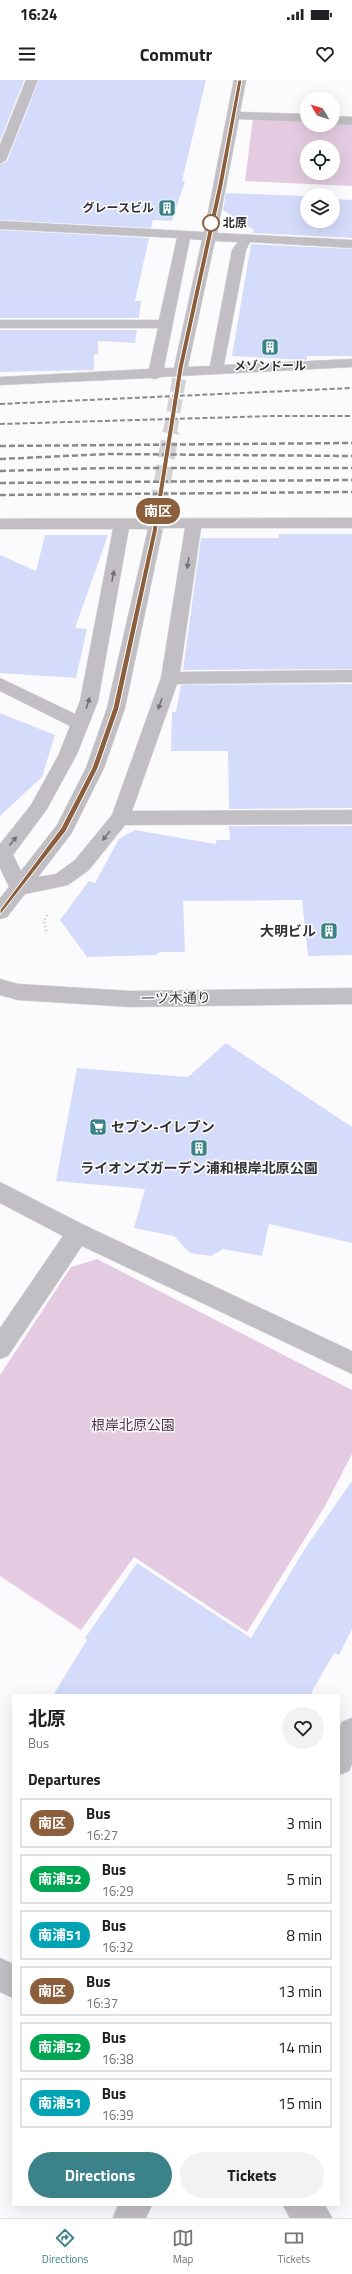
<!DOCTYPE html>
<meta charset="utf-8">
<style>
:root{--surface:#fff;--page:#f2f2f2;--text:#202124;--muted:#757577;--line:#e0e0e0;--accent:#3b8388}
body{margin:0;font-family:"Titillium Web","Noto Sans JP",sans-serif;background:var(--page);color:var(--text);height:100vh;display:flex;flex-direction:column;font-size:15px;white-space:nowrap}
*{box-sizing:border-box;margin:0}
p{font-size:13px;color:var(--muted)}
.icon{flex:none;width:22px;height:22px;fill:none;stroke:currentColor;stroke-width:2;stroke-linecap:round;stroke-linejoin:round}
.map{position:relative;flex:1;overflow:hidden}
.side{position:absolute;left:12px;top:1614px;width:328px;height:512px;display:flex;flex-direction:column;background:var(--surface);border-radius:0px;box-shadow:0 4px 16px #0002}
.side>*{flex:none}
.badge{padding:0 8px;border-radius:13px;font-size:14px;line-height:26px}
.needle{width:26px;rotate:308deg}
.buttons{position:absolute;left:300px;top:12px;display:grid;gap:8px}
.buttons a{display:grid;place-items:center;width:40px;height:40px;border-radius:50%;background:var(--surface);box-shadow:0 4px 16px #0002;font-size:20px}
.map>.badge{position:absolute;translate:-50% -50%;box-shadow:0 0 0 2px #fff}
h2{padding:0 16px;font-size:15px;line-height:36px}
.round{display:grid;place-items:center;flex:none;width:42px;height:42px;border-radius:21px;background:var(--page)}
.head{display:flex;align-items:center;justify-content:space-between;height:68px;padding:0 16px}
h1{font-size:19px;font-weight:700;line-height:30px}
.cta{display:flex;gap:8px;margin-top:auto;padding:8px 16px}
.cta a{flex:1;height:46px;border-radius:24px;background:var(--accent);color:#fff;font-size:16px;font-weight:700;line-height:46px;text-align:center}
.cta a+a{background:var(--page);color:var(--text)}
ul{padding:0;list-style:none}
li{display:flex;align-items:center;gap:12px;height:50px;margin:0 8px 6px;padding:0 8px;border:2px solid var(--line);border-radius:0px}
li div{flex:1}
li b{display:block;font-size:15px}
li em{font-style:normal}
li .badge{min-width:44px;font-weight:700;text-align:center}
.status{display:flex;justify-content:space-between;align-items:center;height:28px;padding:0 20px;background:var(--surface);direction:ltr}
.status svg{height:11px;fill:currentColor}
header{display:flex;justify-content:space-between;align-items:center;height:52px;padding:0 16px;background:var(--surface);font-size:18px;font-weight:700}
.tabs{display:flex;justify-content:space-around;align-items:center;height:56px;border-top:1px solid var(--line);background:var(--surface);font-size:11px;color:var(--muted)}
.tabs a{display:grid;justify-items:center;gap:2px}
.tabs .active{color:var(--accent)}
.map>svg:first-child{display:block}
</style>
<div class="status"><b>16:24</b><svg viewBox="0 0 49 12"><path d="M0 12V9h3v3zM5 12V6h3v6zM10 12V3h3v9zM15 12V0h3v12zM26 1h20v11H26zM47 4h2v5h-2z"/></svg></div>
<header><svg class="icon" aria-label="menu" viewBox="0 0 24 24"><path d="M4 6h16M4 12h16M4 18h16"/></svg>Commutr<svg class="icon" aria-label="heart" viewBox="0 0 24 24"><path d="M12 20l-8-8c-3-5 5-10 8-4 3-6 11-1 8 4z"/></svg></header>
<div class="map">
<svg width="352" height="2138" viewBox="0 0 352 2138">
<rect width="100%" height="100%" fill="#fbfbfd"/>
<path fill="#e4cbe1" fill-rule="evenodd" d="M 253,38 L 307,41 L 307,45 L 352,44 L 352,106 L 245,101 ZM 307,67 L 333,67 L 333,93 L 307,93 Z
M 97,1179 L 352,1310 L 352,1374 L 325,1426 L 247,1552 L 134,1477 L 81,1550 L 0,1496 L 0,1295 L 71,1187 Z"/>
<path fill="#d5dcfb" d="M 0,0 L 24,0 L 0,61 Z
M 39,0 L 206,0 L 182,101 L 185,101 L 172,141 L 153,140 L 151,148 L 0,140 L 0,85 L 7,81 Z
M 226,113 L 306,116 L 307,141 L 333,141 L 333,119 L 352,120 L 352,158 L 253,153 L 254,150 L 223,130 Z
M 0,150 L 149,158 L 135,221 L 141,221 L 139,238 L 0,238 Z
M 251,164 L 352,169 L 352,276 L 307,276 L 307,280 L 232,276 Z
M 0,250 L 137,250 L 135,263 L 98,261 L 98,274 L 94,275 L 94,290 L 0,292 Z
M 279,454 L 352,454 L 352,589 L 183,590 L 201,458 L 279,458 Z
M 45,455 L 108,455 L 75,548 L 87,549 L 76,598 L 0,593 L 0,475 L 36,491 Z
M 352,604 L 352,728 L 229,729 L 228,671 L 171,671 L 172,632 L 176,632 L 181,605 Z
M 0,633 L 55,655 L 42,697 L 0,736 Z
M 229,746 L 352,746 L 352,875 L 308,876 L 302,820 L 183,821 L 185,872 L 160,872 L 156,875 L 87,877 L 60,840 L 89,801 L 95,803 L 119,759 L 135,750 L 215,764 L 217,760 L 230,760 Z
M 226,963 L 352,1047 L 352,1163 L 269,1144 L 262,1176 L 223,1169 L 211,1176 L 190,1173 L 174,1156 L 134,1148 L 145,1109 L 56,1101 L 77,988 L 188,997 Z
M 352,1401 L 352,1549 L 339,1575 L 334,1573 L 310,1615 L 53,1615 L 87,1560 L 85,1558 L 137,1483 L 251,1558 L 306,1467 Z"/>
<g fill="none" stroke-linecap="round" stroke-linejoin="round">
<path stroke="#d3d3d5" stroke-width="14" stroke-dasharray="14 6" stroke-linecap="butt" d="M 170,352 L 181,288"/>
<path stroke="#d3d3d5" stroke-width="17" stroke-dasharray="17 8" stroke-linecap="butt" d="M 154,452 L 171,351"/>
<defs>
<path id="minor" d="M 26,0 L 38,0 L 6,80 L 0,84 L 0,65 Z
M 234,0 L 246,0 L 240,32 L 307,34 L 307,42 L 239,39 L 217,153 L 352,160 L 352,168 L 250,162 L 246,170 L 224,285 L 352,279 L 352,287 L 161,297 L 155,299 L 150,298 L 0,305 L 0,297 L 149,289 L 158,248 L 0,248 L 0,240 L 159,240 L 177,158 L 0,149 L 0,141 L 204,152 ZM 190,159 L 202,160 L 174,288 L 164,288 ZM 215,161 L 238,162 L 232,170 L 210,286 L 188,287 Z
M 333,36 L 352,37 L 352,45 L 333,44 Z
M 352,438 L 352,448 L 201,448 L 180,592 L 352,590 L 352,602 L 177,604 L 132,731 L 352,730 L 352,744 L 125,745 L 89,790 L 68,805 L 25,814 L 7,837 L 0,839 L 0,818 L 9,807 L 0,788 L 0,764 L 31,725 L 59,674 L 70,646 L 0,611 L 0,598 L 75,634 L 80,621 L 113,449 L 0,449 L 0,439 ZM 160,448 L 185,448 L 161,598 L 112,735 L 75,780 L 56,794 L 38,797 L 71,754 L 104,688 L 125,628 L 162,452 ZM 129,449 L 148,449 L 107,628 L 86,688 L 57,745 L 21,791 L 13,775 L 47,729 L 77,674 L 98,621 Z
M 0,899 L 18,904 L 131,911 L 352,908 L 352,924 L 131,927 L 18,920 L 0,915 Z
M 0,1102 L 86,1146 L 352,1271 L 352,1294 L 82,1166 L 8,1276 L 0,1279 L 0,1248 L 63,1156 L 0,1123 Z
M 352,1638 L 352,1684 L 349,1691 L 339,1695 L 339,1649 L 342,1642 Z
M 0,1878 L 13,1884 L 13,1918 L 0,1912 Z
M 118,2125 L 152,2125 L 146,2138 L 113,2138 Z
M 283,2125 L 325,2125 L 332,2138 L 290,2138 Z"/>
</defs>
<use href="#minor" stroke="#d7d7d9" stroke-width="1"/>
<path stroke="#bababd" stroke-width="2.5" stroke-dasharray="1 3" stroke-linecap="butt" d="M 47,835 L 44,841 L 47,854"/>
<use href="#minor" fill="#c2bfc4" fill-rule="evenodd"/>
<path stroke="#8a8a8d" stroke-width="2" stroke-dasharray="5 2.5" stroke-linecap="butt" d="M 0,324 L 352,308
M 0,344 L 273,336 L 352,336"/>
<path stroke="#8a8a8d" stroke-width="2.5" stroke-dasharray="6 3" stroke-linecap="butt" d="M 0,366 L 352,363
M 0,379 L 109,374 L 352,376
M 0,391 L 109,388 L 352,388
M 0,403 L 352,400
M 0,415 L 352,412"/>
</g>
<defs><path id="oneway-solid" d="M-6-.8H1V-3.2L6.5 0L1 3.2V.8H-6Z"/></defs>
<g fill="#737176">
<use href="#oneway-solid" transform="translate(188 483) rotate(99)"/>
<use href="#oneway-solid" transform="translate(113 496) rotate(-79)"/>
<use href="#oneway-solid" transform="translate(88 623) rotate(-72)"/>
<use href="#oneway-solid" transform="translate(160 624) rotate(109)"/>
<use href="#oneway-solid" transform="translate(106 756) rotate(129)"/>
<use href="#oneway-solid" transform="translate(13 761) rotate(-52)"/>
</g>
<path fill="#8b5e3c" stroke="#fff" d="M 238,0 L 242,0 L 223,105 L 183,288 L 157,452 L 119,628 L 98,688 L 66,751 L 0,835 L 0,830 L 61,748 L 92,688 L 113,628 L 152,452 L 178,288 L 218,105 Z"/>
<defs>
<symbol id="building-square" viewBox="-11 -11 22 22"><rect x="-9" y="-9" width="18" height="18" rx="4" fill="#3b8388" stroke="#fff"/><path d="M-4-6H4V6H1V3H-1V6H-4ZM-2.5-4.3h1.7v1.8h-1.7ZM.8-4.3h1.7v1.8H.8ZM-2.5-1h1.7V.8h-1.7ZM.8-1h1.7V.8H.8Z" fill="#fff"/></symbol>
<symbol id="supermarket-square" viewBox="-11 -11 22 22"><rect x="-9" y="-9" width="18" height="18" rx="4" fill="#3b8388" stroke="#fff"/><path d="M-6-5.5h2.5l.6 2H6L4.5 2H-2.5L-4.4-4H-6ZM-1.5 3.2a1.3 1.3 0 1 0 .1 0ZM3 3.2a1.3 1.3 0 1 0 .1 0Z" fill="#fff"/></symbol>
</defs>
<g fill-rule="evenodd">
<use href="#building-square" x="157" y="118" width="20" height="20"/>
<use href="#building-square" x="260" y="257" width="20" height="20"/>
<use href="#building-square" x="319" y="841" width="20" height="20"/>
<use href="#supermarket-square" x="88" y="1037" width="20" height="20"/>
<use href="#building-square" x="189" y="1058" width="20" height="20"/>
</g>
<circle fill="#fff" stroke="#8b5e3c" stroke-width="2" cx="211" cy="143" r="8"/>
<g text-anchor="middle" stroke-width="3" stroke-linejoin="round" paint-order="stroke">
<g font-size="12" font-weight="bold" fill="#323136" stroke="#fff" text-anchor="end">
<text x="154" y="132">グレースビル</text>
<text x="270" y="290" text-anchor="middle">メゾンドール</text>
</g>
<g font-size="12" font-weight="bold" fill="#323136" stroke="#fff" text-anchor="start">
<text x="223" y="147">北原</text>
</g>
<g font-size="14" font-weight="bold" fill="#323136" stroke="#fff" text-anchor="end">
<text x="316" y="856">大明ビル</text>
<text x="111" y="1052" text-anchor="start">セブン-イレブン</text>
<text x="199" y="1093" text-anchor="middle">ライオンズガーデン浦和根岸北原公園</text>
</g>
<g font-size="14" fill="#323136" stroke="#fff">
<text transform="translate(176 918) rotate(-1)" y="5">一ツ木通り</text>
</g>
<g font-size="14" fill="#532f50" stroke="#fff">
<text x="133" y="1350">根岸北原公園</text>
</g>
</g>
</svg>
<div class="buttons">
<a><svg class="needle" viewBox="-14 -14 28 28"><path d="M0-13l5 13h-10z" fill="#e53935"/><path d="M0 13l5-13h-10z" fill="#757577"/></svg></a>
<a><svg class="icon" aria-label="locate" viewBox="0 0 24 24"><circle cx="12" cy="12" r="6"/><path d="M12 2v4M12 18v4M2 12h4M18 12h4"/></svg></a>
<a><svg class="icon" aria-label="layers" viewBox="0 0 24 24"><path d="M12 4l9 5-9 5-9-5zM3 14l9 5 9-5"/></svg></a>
</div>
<b class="badge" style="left:158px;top:431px;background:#8b5e3c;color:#fff">南区</b>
<section class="side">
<div class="head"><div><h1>北原</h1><p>Bus</p></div><a class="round"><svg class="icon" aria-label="heart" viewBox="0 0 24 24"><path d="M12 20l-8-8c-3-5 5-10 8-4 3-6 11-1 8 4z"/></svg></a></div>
<h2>Departures</h2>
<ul>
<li><span class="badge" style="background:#8b5e3c;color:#fff">南区</span><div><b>Bus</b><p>16:27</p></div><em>3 min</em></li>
<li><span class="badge" style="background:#00a651;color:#fff">南浦52</span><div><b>Bus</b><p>16:29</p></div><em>5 min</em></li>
<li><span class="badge" style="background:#00a3b4;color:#fff">南浦51</span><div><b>Bus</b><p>16:32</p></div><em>8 min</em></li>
<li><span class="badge" style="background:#8b5e3c;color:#fff">南区</span><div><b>Bus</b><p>16:37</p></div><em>13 min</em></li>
<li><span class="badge" style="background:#00a651;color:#fff">南浦52</span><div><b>Bus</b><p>16:38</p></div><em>14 min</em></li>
<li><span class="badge" style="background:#00a3b4;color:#fff">南浦51</span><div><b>Bus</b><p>16:39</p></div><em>15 min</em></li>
</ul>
<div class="cta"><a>Directions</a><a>Tickets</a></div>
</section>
</div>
<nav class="tabs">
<a class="active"><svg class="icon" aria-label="directions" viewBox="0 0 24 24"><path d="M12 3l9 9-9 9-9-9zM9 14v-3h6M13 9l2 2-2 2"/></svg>Directions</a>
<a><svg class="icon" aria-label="map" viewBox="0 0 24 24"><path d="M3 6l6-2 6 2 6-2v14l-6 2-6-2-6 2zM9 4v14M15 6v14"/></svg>Map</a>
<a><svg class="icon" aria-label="tickets" viewBox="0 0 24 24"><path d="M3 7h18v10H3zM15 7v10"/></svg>Tickets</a>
</nav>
